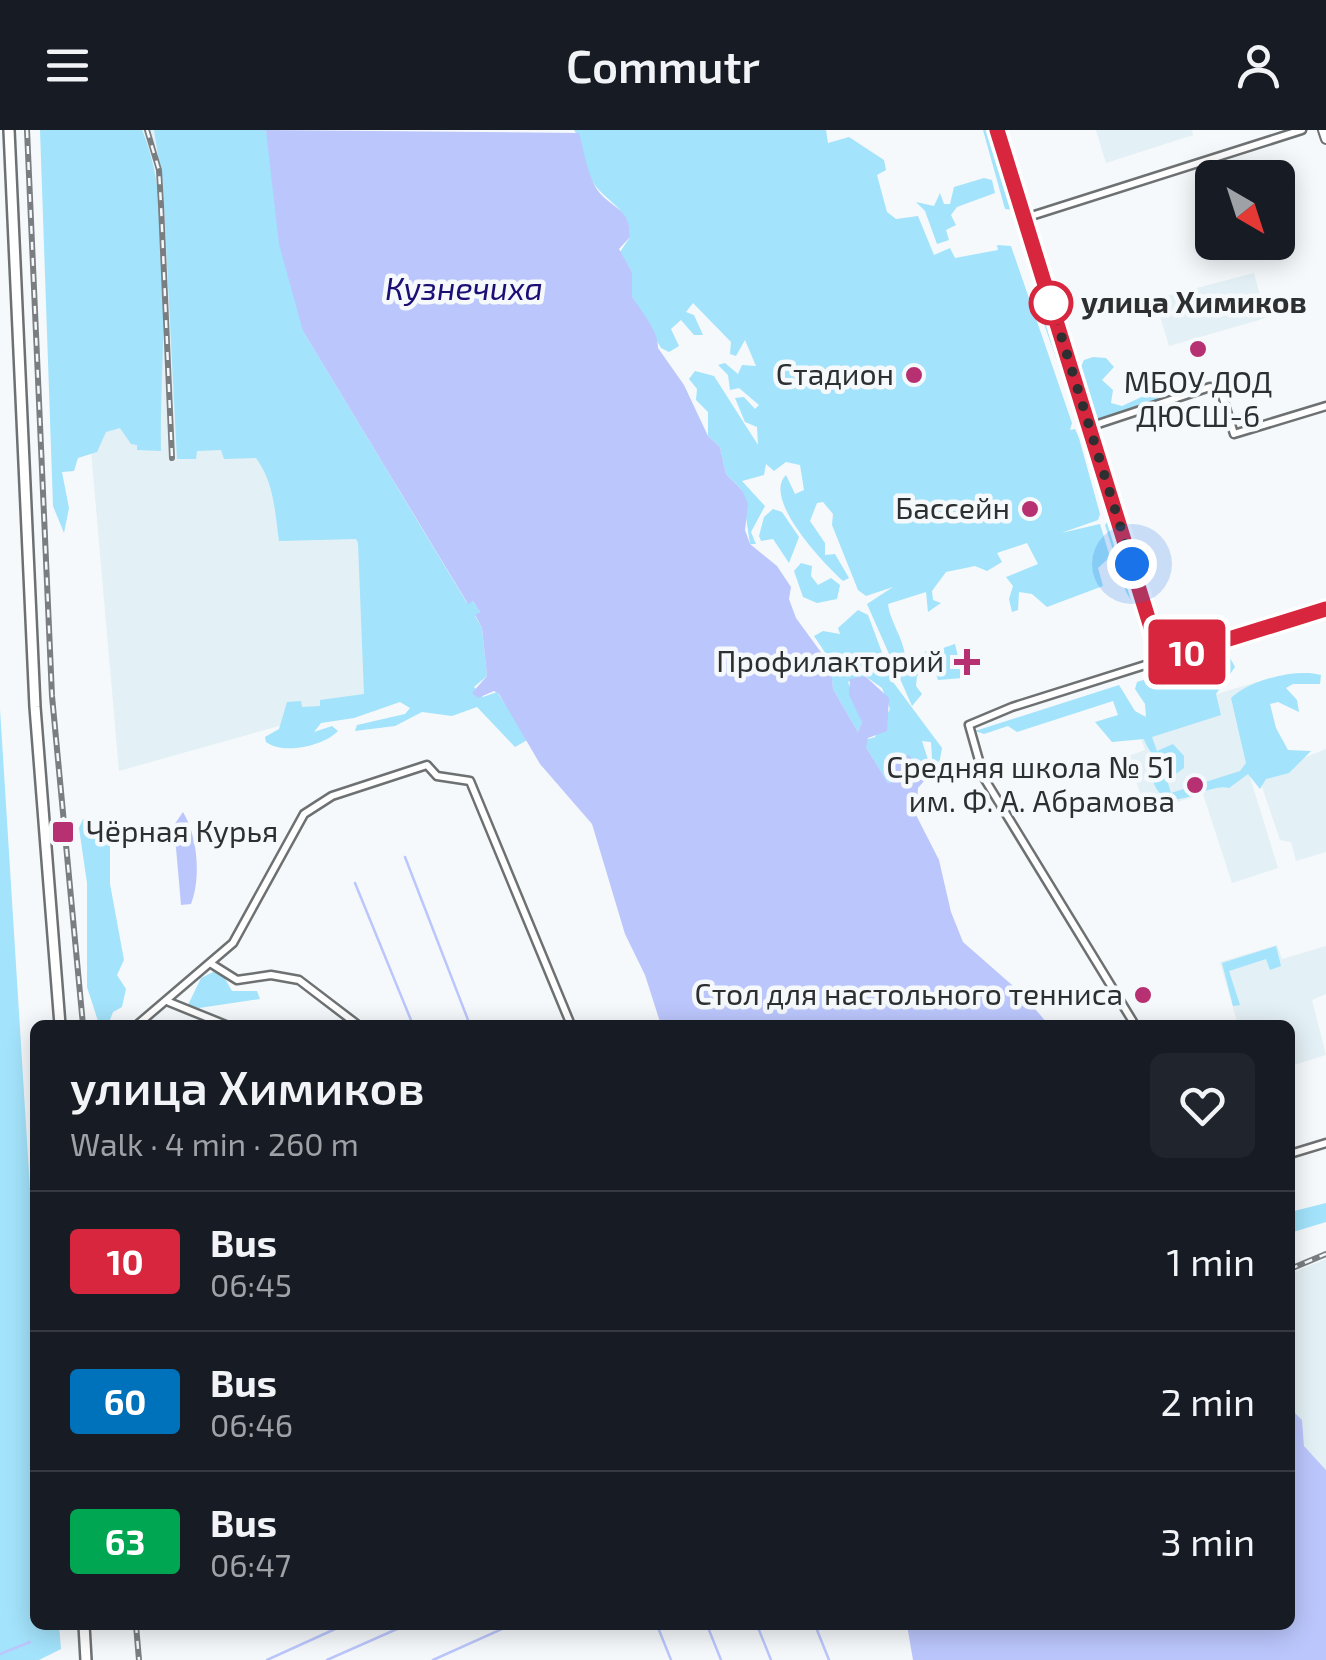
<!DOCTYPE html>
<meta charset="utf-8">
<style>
:root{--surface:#171b24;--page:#20242c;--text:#f1f3f6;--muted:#9ea1a6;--line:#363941}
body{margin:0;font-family:"Exo 2",sans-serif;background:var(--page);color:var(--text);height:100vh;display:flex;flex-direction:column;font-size:38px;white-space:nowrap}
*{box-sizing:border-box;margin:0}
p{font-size:32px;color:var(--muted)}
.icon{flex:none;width:55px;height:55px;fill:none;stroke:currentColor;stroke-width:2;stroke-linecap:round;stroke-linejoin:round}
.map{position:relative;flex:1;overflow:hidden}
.drawer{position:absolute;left:30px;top:890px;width:1265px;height:610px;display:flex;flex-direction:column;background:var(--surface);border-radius:15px;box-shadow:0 5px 25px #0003}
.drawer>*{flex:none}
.badge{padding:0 20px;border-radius:8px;font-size:35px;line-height:65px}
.needle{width:65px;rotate:141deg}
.tools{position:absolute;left:1195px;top:30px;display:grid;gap:20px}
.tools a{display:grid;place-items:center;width:100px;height:100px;border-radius:15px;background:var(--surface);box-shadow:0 5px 25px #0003;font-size:50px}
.you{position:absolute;width:50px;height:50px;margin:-25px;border:8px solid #fff;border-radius:50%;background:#1a73e8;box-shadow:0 0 0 15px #1a73e833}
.map>.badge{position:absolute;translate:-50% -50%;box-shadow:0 0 0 5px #fff}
.round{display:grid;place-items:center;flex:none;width:105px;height:105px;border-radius:15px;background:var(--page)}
.head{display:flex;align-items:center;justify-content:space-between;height:170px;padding:0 40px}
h1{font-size:48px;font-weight:600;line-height:75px}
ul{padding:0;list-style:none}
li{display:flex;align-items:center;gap:30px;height:140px;padding:0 40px;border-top:2px solid var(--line)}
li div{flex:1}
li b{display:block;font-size:38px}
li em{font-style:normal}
li .badge{min-width:110px;font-weight:700;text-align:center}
header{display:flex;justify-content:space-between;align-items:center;height:130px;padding:0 40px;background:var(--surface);font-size:45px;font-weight:600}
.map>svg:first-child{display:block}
</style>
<header><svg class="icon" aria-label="menu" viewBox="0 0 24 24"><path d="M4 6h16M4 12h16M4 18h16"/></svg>Commutr<svg class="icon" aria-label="person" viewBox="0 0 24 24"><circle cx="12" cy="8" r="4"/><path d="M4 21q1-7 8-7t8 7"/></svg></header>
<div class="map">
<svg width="1326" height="1530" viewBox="0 0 1326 1530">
<rect width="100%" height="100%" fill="#f5f9fb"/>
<path fill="#e3f0f5" d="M 63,0 L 262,0 L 467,543 L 119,641 Z
M 1096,0 L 1192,0 L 1193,5 L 1106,33 Z
M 1254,143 L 1266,188 L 1169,216 L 1155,169 Z
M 1257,552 L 1283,636 L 1326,619 L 1326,722 L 1296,731 L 1291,712 L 1280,710 L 1259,648 L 1250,647 L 1278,738 L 1232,753 L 1203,664 L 1155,679 L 1156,685 L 1148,687 L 1128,626 L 1145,620 L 1134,589 Z
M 1277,815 L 1282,829 L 1326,816 L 1326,864 L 1312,870 L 1326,925 L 1290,936 L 1290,895 L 1238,895 L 1220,832 Z
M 1326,1129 L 1326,1340 L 1304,1316 L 1302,1290 L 1290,1278 L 1290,1144 Z"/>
<path fill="#a3e3fb" d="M 40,0 L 142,0 C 177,83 159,228 161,321 L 137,320 L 137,315 L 131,314 L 120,298 L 106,302 L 97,322 L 78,328 L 74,341 L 62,342 L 69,378 L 64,403 L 53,376 Z
M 154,0 L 266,0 L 303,201 L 467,473 L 473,471 L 480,482 L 475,486 L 482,498 L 487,546 L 474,557 L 483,567 L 497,562 L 529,609 L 515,617 L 477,577 L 452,586 L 422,582 L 395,596 L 355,601 L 357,595 L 405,584 L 410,578 L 400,572 L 354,588 L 321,593 L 314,602 L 332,596 L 338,601 C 324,616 283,625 266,612 L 265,607 L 279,599 L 287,572 L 301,571 L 302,577 L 320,576 L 320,570 L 364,564 L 358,413 L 356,409 L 279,411 C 275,382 274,352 256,328 L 224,329 L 221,320 L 197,321 L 196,329 L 177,329 L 163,56 Z
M 574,0 L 826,0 L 828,13 L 849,7 L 884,30 L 886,40 L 877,45 L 887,82 L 896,89 L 918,86 L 934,125 L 950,118 L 955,128 L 998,120 L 997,115 L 1011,116 L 1072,293 L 1070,300 L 1075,299 L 1079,308 L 1100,384 L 1098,390 L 1061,403 L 1100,394 L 1110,427 L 1098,438 L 1103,456 L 1047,477 L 1032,464 L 1019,462 L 1018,480 L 1012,482 L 1009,469 L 1013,456 L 1006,447 L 1038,434 L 1027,413 L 997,423 L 1002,432 L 987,441 L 975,436 L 946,442 L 932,461 L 933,470 L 941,473 L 928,482 L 926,462 L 888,474 C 890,493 907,513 905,532 L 915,534 L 926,521 L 931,527 L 938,521 L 944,529 L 943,518 L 955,514 L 963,548 L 938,550 L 934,538 L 929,537 L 917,546 L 916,556 L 922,564 L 912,576 L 867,474 L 893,457 L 866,466 L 858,460 L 832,395 L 833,384 L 823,372 L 817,373 L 810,391 L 825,413 L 825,425 L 835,424 L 849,448 L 843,451 C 822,432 762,368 786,345 L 795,364 L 804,360 L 800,335 L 786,332 L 774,341 L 766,334 L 764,345 L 742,351 L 765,376 L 751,402 L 756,414 L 750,414 L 742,360 L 726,344 L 720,317 L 708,306 L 708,282 L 696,270 L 697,259 L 689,249 L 695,241 L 714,246 L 758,315 L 757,297 L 745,292 L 735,268 L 744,267 L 755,279 L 759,275 L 739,258 L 730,260 L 728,245 L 718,235 L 725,233 L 738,244 L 742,235 L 756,236 L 745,210 L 736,226 L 730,224 L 731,212 L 693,173 L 686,182 L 694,185 L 703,205 L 694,205 L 681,190 L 671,199 L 679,216 L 669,222 L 661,218 L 632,166 L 632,142 L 620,122 L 630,107 C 630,74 598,70 589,44 C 584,31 582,11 574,0 Z
M 983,0 L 993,0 L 1015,80 L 1005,79 Z
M 984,48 L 992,50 L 995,63 L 957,77 L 951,85 L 956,95 L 946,100 L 949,110 L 937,114 L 925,81 L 916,72 L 934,76 L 940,63 L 944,74 L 950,74 L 954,57 Z
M 1046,189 L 1063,224 L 1079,278 L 1076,285 L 1044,194 Z
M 1093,227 L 1106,228 L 1114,237 L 1102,250 L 1113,260 L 1111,273 L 1122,276 L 1159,259 L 1160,267 L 1145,277 L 1098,291 L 1079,241 L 1084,230 Z
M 773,379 L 782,382 L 799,407 L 789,433 L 773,409 L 761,411 L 759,406 L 764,387 Z
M 1108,391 L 1127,428 L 1125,437 L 1139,483 L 1126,462 L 1105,395 Z
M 801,433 L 812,436 L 811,446 L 818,455 L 831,448 L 840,455 L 837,469 L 817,473 L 803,467 L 794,441 Z
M 858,480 L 868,485 L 893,552 L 942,618 L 939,635 L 932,629 L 931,612 L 922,611 L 932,642 L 925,650 L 918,636 L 901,630 L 895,651 L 888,653 L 866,617 L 865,610 L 875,607 L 890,579 L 882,558 L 865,546 L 848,552 L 862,592 L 858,602 L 833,559 L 830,530 L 814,506 L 823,501 L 840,504 L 838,498 Z
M 1229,526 L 1235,537 L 1216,564 L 1221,585 L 1152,607 L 1157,621 L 1173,614 L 1184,626 L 1184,638 L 1167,650 L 1171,663 L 1240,641 L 1246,633 L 1231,568 C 1250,550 1296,538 1321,545 L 1320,554 L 1293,554 L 1286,558 L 1297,570 L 1299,582 L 1278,572 L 1270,574 L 1276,598 L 1288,620 L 1311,621 L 1289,643 L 1266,649 L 1260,659 L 1248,644 L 1229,658 C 1205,652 1171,688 1155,656 C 1149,645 1155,634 1151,623 C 1149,618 1145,614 1144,609 L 1112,612 L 1095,592 L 1118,585 L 1113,571 L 1017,602 L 1008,596 L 984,604 L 975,601 L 1119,555 L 1135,581 L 1146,587 L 1145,574 L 1135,559 L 1137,552 L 1162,544 L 1208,544 Z
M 0,579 L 35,1139 L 35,1495 L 59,1495 L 61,1519 L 39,1530 L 0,1530 Z
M 93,688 L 110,707 L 110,754 L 124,830 L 117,845 L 126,859 L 122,877 L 113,882 L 108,895 L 99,894 L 87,857 L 87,753 L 79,698 L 83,689 Z
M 1276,816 L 1281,836 L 1270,840 L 1266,829 L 1229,841 L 1240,875 L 1233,876 L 1222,833 Z
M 213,842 L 223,845 L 232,861 L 257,861 L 260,869 L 199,878 L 188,875 L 201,848 Z
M 1326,1073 L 1326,1092 L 1290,1103 L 1290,1082 Z"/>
<path fill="#bbc6fc" d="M 266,0 L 579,3 C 584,21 588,48 599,62 C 614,80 630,78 630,107 L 619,119 L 632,142 L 632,166 C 640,180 659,201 658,218 L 684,255 L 708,306 L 720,317 L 726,344 L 742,360 L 748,374 L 745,400 L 750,414 L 777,436 L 791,457 L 789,469 L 796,488 L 831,536 L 833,559 L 858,602 L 862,592 L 849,565 L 850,549 L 865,546 L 889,568 L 887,601 L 868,608 L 866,617 L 888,653 L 895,651 L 892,632 L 909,625 L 925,650 L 918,658 L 916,685 L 939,730 L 951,782 L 963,812 L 1021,863 L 1049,895 L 661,895 L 645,845 L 625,804 L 592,694 L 540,634 L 499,564 L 494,561 L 478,568 L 472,563 L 487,546 L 482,498 L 475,485 L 480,482 L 473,471 L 468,474 L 303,201 L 279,114 Z
M 183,682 C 198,707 201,748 191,774 L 181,775 L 174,695 Z
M 1290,1278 L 1302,1290 L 1304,1316 L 1326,1340 L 1326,1530 L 913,1530 L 907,1495 L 1290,1495 Z"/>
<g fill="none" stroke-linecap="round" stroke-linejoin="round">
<path stroke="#bbc6fc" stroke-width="2.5" d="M 405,727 L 470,895
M 355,753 L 413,895
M 657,1495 L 671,1530
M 707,1495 L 721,1530
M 757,1495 L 771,1530
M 815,1495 L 829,1530
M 0,1524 L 30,1512
M 267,1530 L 344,1495
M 327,1530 L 406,1495
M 433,1530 L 511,1495"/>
<defs>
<path id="street" d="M 1025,88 L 1302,0
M 1089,297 L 1210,257 L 1222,265 L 1234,304 L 1326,276
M 210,833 L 237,850 L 271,845 L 299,850 L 358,895
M 169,872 L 226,895
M 137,895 L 233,813 L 304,684 L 332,666 L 427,635 L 437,646 L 470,651 L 571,895
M 1135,895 L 984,648 L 969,595 L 1012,577 L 1161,530
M 1290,1024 L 1326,1013"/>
<path id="secondary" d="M 997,0 L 1161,530 L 1326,479
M 1323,0 L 1326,9"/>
<path id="primary" d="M 9,0 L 35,577 L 60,895
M 84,1495 L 86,1530"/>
</defs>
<use href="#street" stroke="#6d7172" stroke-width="11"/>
<use href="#secondary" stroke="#6d7172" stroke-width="12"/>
<use href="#primary" stroke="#6d7172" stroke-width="14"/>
<use href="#street" stroke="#fff" stroke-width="6"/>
<use href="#secondary" stroke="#fff" stroke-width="8"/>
<use href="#primary" stroke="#fff" stroke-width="9"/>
<defs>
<path id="rail" d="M 27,0 L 52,566 L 83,895
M 147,0 L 159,40 L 161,75 L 172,328
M 1290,1139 L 1326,1124
M 136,1495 L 139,1530"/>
</defs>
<use href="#rail" stroke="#7b7e80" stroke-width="6"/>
<use href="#rail" stroke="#f5f9fb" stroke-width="2.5" stroke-dasharray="8" stroke-linecap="butt"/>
</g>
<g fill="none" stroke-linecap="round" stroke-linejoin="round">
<defs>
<path id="line" d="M 997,0 L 1161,530 L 1326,479"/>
</defs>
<use href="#line" stroke="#fff" stroke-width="22"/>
<use href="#line" stroke="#d7263d" stroke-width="15"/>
<path stroke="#2d2f30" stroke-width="10" stroke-dasharray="0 18" d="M 1051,173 L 1132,434"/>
</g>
<circle fill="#fff" stroke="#d7263d" stroke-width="5" cx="1051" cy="173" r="20"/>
<g fill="#b63072" stroke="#f5f9fb" stroke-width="4">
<circle cx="1198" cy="219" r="10"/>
<circle cx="914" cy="245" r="10"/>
<circle cx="1030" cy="379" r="10"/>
<path d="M962 517h10v10h10v10h-10v10h-10v-10h-10v-10h10z"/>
<circle cx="1195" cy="655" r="10"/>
<rect x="51" y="690" width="24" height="24" rx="5"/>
<circle cx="1143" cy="865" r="10"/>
</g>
<g text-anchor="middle" stroke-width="9" stroke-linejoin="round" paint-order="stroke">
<g font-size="30" font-weight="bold" fill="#2d2f30" stroke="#f5f9fb" text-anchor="start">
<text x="1081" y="183">улица Химиков</text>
</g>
<g font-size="30" fill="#2d2f30" stroke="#f5f9fb" text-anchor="end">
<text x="894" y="255">Стадион</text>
<text x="1198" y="263" text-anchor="middle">МБОУ ДОД<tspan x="1198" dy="34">ДЮСШ-6</tspan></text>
<text x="1010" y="389">Бассейн</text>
<text x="944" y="542">Профилакторий</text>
<text x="1175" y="648">Средняя школа № 51<tspan x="1175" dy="34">им. Ф. А. Абрамова</tspan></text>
<text x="86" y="712" text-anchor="start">Чёрная Курья</text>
<text x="1123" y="875">Стол для настольного тенниса</text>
</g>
<g font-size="32" font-style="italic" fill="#1d0e75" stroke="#f5f9fb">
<text x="464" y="170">Кузнечиха</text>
</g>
</g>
</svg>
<div class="tools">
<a><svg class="needle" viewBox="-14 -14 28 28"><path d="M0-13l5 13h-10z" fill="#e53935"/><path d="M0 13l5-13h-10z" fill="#9ea1a6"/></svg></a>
</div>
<div class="you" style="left:1132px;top:434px"></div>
<b class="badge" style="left:1187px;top:522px;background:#d7263d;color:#fff">10</b>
<section class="drawer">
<div class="head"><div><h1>улица Химиков</h1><p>Walk · 4 min · 260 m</p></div><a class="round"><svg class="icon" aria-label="heart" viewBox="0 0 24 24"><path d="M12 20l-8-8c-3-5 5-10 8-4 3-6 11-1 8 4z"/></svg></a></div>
<ul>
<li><span class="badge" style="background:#d7263d;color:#fff">10</span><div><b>Bus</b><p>06:45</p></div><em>1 min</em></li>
<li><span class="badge" style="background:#0072bc;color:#fff">60</span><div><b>Bus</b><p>06:46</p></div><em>2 min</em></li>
<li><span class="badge" style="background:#00a651;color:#fff">63</span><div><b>Bus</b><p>06:47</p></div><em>3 min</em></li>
</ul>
</section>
</div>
